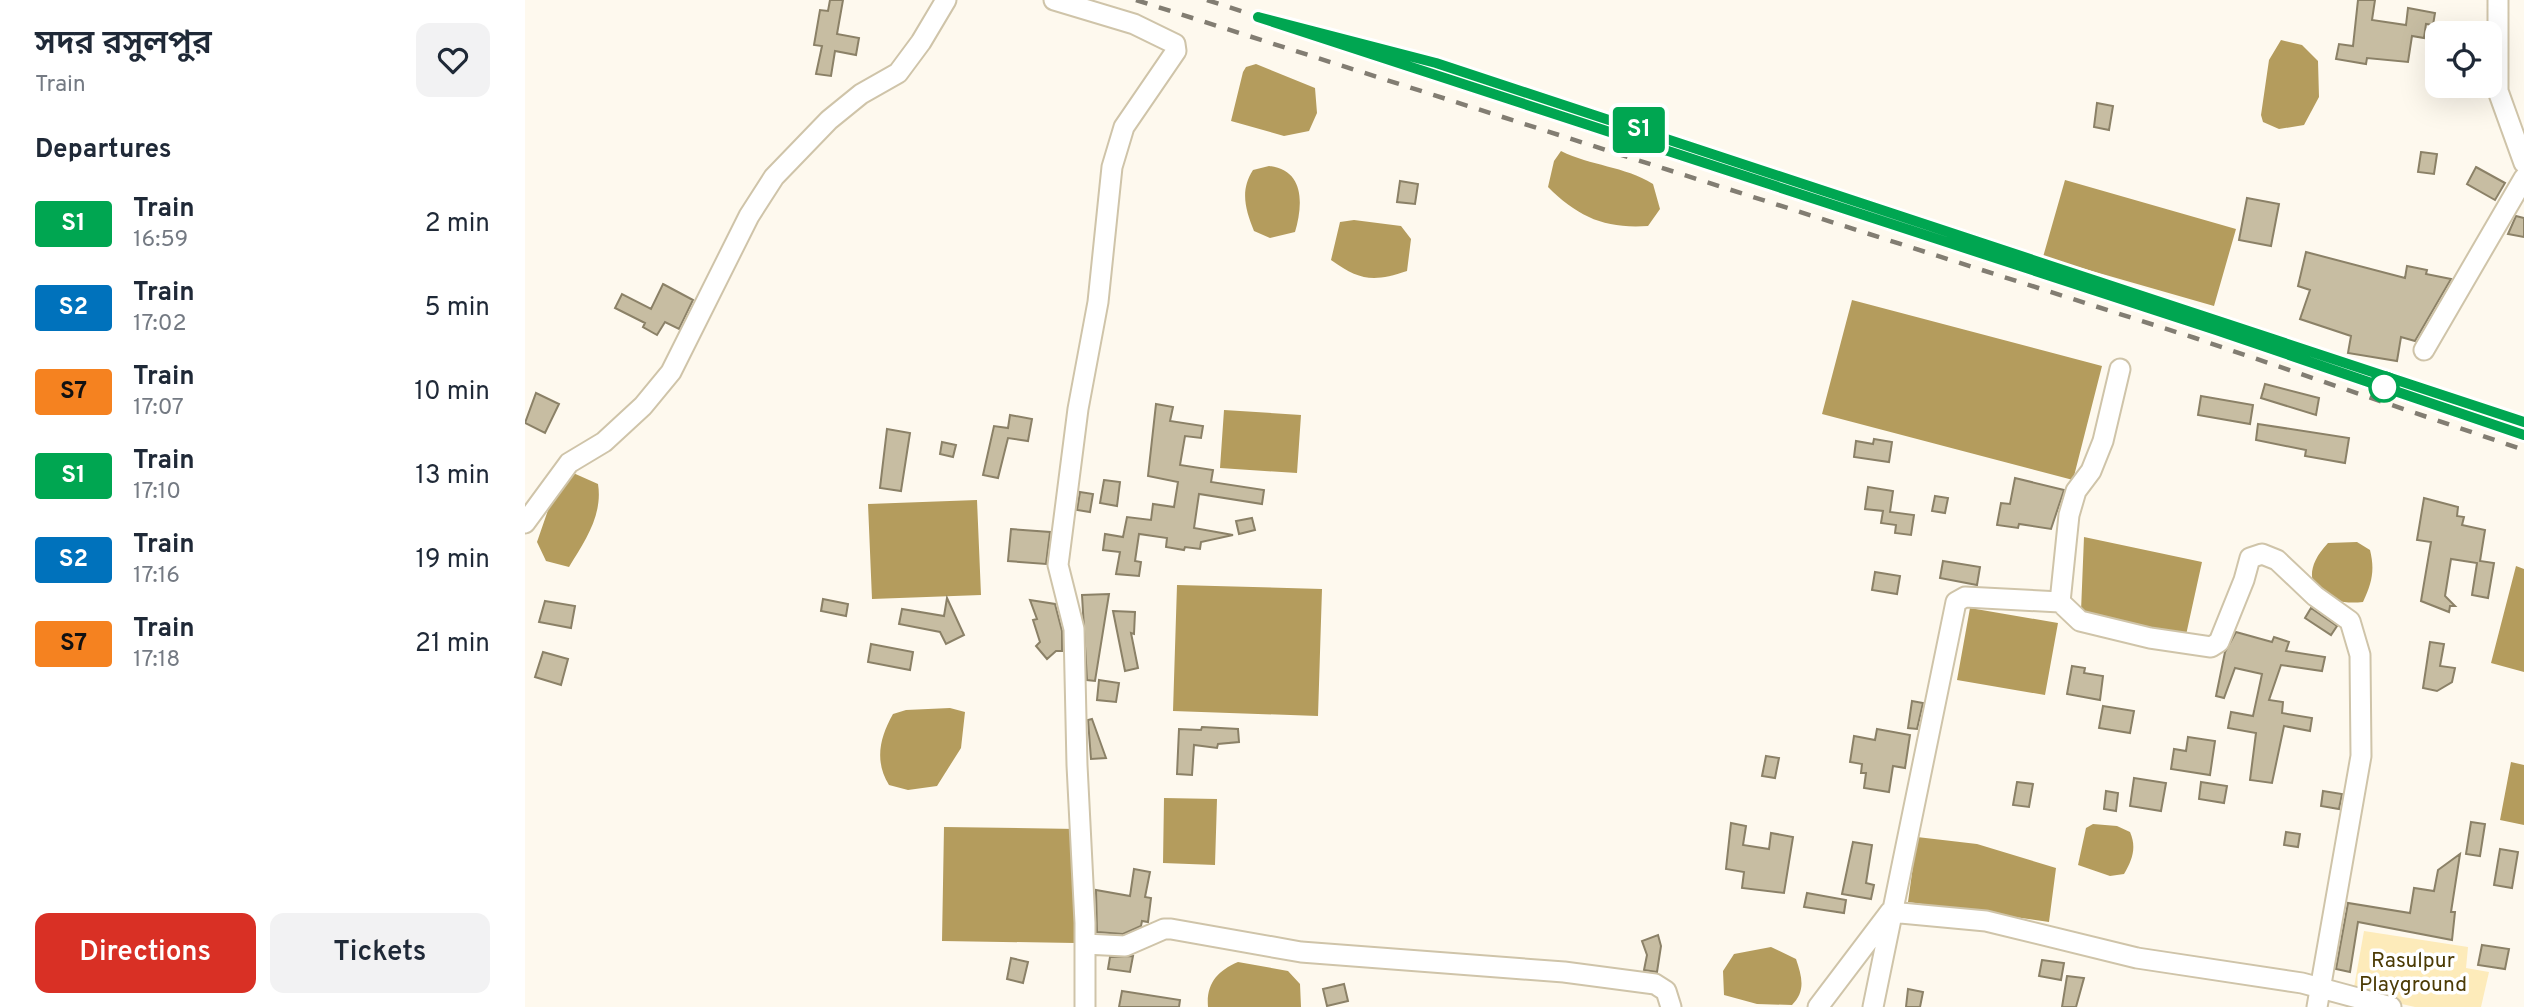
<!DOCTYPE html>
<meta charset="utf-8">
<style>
:root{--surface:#fff;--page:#f2f2f3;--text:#1f2937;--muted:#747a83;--accent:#d93025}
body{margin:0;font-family:Overpass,"Noto Sans Bengali",sans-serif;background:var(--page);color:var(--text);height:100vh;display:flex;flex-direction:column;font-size:26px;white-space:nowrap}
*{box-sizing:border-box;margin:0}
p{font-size:23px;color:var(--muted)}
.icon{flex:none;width:38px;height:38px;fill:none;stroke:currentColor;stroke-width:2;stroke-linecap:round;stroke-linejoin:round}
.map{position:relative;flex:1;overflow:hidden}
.panel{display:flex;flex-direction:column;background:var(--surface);width:525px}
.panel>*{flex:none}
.badge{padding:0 14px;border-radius:5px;font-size:24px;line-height:46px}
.tools{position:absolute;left:1900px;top:21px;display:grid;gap:14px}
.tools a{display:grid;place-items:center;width:77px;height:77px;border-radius:14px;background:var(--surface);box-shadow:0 7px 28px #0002;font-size:35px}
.map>.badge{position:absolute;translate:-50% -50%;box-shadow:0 0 0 4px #fff}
h2{padding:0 35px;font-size:26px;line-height:63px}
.round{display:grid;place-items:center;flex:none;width:74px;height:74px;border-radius:14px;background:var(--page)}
.overview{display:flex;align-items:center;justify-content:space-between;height:119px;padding:0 35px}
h1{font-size:33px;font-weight:600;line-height:52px}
.button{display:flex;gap:14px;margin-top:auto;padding:14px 35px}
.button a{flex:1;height:80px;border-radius:14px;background:var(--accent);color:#fff;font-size:28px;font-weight:600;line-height:80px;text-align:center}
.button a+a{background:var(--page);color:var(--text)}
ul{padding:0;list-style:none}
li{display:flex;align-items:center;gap:21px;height:84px;padding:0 35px}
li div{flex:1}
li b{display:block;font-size:26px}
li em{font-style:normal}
li .badge{min-width:77px;font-weight:700;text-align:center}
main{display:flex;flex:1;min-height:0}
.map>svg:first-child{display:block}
</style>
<main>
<section class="panel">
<div class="overview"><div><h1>সদর রসুলপুর</h1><p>Train</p></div><a class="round"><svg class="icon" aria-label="heart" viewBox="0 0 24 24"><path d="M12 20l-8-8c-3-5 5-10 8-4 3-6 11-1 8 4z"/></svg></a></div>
<h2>Departures</h2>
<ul>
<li><span class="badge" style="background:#00a651;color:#fff">S1</span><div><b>Train</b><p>16:59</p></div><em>2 min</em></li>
<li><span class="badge" style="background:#0072bc;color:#fff">S2</span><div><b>Train</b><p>17:02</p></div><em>5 min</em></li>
<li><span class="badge" style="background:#f58220;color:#111">S7</span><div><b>Train</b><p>17:07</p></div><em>10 min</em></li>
<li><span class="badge" style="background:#00a651;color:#fff">S1</span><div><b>Train</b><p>17:10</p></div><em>13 min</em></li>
<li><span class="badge" style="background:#0072bc;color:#fff">S2</span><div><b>Train</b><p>17:16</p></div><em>19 min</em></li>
<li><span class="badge" style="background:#f58220;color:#111">S7</span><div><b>Train</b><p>17:18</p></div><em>21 min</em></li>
</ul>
<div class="button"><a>Directions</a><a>Tickets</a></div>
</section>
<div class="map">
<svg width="1999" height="1007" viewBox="0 0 1999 1007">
<rect width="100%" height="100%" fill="#fef9ee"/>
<path fill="#fdebba" d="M 1839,931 L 1943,947 L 1941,968 L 1964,972 L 1956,1007 L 1890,1007 L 1828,993 Z"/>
<path fill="#b49c5d" d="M 1756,40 L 1777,45 L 1793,61 L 1794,97 L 1779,125 L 1754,129 L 1738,122 L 1736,115 L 1744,60 Z
M 731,64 L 790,88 L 792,113 L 784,131 L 759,136 L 706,121 L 718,72 L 721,67 Z
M 1036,151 C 1066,166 1099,166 1128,184 L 1135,209 L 1123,226 C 1080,229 1053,217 1023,187 L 1029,161 Z
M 744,166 C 780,170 778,205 770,232 L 745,238 L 729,231 C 720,209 715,190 728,170 Z
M 1540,180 L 1711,229 L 1689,306 L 1518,257 Z
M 829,220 L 876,226 L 886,239 L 882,271 C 849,282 835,281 806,260 L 815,222 Z
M 1327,300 L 1577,366 L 1548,480 L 1297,414 Z
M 699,410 L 776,415 L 772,473 L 695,468 Z
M 46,472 L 73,484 C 78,515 60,541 44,567 L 21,561 L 12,542 L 31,487 Z
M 452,500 L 456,595 L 347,599 L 343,504 Z
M 1559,537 L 1677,562 L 1661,635 L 1556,611 Z
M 1832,542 L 1845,550 C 1850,570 1847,583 1838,602 C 1795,607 1768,580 1803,543 Z
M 1991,566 L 1999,569 L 1999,672 L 1966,663 Z
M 652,585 L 797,589 L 793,716 L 648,711 Z
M 1445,608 L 1533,623 L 1520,695 L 1432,680 Z
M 425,708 L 440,712 L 436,748 L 412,786 L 383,790 L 364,785 C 349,761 355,737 368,714 L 381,710 Z
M 1986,762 L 1999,765 L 1999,825 L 1975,820 Z
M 639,798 L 692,799 L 690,865 L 638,863 Z
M 1568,824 L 1592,826 L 1605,832 C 1612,848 1607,860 1599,874 L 1585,876 L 1553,865 L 1561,828 Z
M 419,827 L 552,829 L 550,943 L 417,941 Z
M 1392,837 L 1452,844 L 1531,868 L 1524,922 L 1383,902 Z
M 1246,947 L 1271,959 C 1277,977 1281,991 1267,1005 L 1232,1004 L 1199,995 L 1198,971 L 1209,954 Z
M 713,962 L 763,971 L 775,984 L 776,1007 L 683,1007 C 681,984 692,971 713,962 Z"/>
<path fill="#c7bda2" stroke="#8b8167" stroke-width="2" d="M 305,0 L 318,0 L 312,34 L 334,38 L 331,55 L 310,51 L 306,76 L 291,74 L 297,46 L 289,45 L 295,10 L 303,11 Z
M 1833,0 L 1850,0 L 1847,20 L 1881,25 L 1883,8 L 1910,13 L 1908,25 L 1901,24 L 1899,38 L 1887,36 L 1883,62 L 1842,58 L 1841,64 L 1811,59 L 1814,44 L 1828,46 Z
M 1572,103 L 1588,106 L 1584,130 L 1569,127 Z
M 1896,152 L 1912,154 L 1909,174 L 1893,172 Z
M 1951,167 L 1980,183 L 1970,200 L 1942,184 Z
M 875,181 L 893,184 L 890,204 L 872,202 Z
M 1722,198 L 1754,204 L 1746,246 L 1714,240 Z
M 1991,216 L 1999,218 L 1999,237 L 1983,234 Z
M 1781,252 L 1880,278 L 1882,266 L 1902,270 L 1901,274 L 1926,279 L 1890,341 L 1876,337 L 1872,361 L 1823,353 L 1826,336 L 1775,319 L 1785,290 L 1773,286 Z
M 138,284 L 168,300 L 154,329 L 140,322 L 132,335 L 118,327 L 120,323 L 90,308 L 97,294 L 126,309 Z
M 1740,384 L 1794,398 L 1791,415 L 1736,398 Z
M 11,393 L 34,404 L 20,433 L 0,423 Z
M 1676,396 L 1728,405 L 1725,424 L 1673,415 Z
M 631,404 L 648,407 L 645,421 L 678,426 L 676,438 L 660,436 L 655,465 L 688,470 L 686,482 L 739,490 L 737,504 L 674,494 L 669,528 L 708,535 L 676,542 L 675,549 L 660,547 L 659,550 L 641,547 L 642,538 L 614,534 L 610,561 L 616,562 L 614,576 L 591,574 L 595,552 L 578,550 L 580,534 L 598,537 L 602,517 L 626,520 L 628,504 L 649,507 L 653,482 L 623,476 Z
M 485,415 L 507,419 L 503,441 L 483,438 L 473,478 L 458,475 L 469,426 L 483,428 Z
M 1733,424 L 1824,438 L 1820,463 L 1780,456 L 1781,450 L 1731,440 Z
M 362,429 L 385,433 L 376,491 L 355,488 Z
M 1349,439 L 1367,442 L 1364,462 L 1329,457 L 1331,441 L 1348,444 Z
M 417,442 L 431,445 L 428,457 L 415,454 Z
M 1490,478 L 1539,490 L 1526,529 L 1494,524 L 1493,528 L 1472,525 L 1476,503 L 1485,504 Z
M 579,480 L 595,482 L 592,506 L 575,503 Z
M 1343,487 L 1368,491 L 1365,512 L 1389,515 L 1386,535 L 1370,533 L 1371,525 L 1356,523 L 1358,511 L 1340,509 Z
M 555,492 L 568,494 L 565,512 L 552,510 Z
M 1410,496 L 1423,498 L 1420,513 L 1407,511 Z
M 1899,498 L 1933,507 L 1932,516 L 1939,517 L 1937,525 L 1960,530 L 1955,561 L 1969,563 L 1963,598 L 1947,595 L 1952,563 L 1926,559 L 1920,596 L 1930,606 L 1925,606 L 1924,612 L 1896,601 L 1906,542 L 1892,540 Z
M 727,518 L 730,530 L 714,534 L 711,521 Z
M 486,529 L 525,532 L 521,564 L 483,561 Z
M 1418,561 L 1455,567 L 1452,585 L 1415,578 Z
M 1350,572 L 1375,576 L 1372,594 L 1347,590 Z
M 584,594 L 570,681 L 562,680 L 557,595 Z
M 422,598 L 439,635 L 421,644 L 415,632 L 374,624 L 377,609 L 419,616 Z
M 298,599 L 323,604 L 321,616 L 296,611 Z
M 505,600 L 530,604 L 537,631 L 537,651 L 531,651 L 522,659 L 511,646 L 515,642 L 508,620 L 512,619 Z
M 20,601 L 50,606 L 46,628 L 14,622 Z
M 1786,608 L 1812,626 L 1806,635 L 1780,618 Z
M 588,611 L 610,612 L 609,634 L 606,633 L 613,668 L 600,671 Z
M 1711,632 L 1747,642 L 1749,637 L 1764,642 L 1761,651 L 1800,657 L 1797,671 L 1756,665 L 1744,700 L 1758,702 L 1757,713 L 1787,718 L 1785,731 L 1759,726 L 1747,783 L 1725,780 L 1731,733 L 1703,728 L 1706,712 L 1728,716 L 1737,674 L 1710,668 L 1699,698 L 1691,696 L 1700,652 Z
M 1905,642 L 1919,644 L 1915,666 L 1930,668 L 1927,682 L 1912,691 L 1898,688 Z
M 346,644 L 388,652 L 385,670 L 343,662 Z
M 18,652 L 43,659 L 36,685 L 10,677 Z
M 1547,666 L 1560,668 L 1559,673 L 1578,676 L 1575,700 L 1542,694 Z
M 574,680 L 594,683 L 591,702 L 572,700 Z
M 1387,701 L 1398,703 L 1392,729 L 1383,728 Z
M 1578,706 L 1609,711 L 1605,733 L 1574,728 Z
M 567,719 L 581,758 L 566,759 L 563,720 Z
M 677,727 L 713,729 L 714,742 L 693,744 L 692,748 L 669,745 L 667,775 L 652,774 L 654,729 L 676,730 Z
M 1352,729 L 1385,735 L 1380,768 L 1368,766 L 1364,792 L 1339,788 L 1341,773 L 1336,773 L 1337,764 L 1325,762 L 1329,736 L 1350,740 Z
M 1663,737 L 1690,741 L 1685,775 L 1646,769 L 1649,749 L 1661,751 Z
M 1241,756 L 1254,758 L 1250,778 L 1237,776 Z
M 1609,778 L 1641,783 L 1636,811 L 1605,806 Z
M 1492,782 L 1508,784 L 1504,807 L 1488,805 Z
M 1676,782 L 1702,786 L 1699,803 L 1674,799 Z
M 1581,791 L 1593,793 L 1591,811 L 1579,809 Z
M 1798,791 L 1817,794 L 1814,809 L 1796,806 Z
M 1946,822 L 1960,824 L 1955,856 L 1941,854 Z
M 1206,823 L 1221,826 L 1218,845 L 1244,849 L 1246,833 L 1268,837 L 1259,893 L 1217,888 L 1219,872 L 1201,869 Z
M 1761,832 L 1775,834 L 1773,847 L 1759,845 Z
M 1328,842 L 1347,845 L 1341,883 L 1349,885 L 1346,899 L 1317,894 Z
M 1975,849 L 1993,852 L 1987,888 L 1969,885 Z
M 1935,854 L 1926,912 L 1930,912 L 1927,940 L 1833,922 L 1825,972 L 1811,969 L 1823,903 L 1885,913 L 1889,888 L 1909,891 L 1913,870 Z
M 609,869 L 625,872 L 620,897 L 626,898 L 623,922 L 617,921 L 616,926 L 598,934 L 572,932 L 571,890 L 605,896 Z
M 1282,893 L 1321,900 L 1319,913 L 1279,907 Z
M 1133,935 L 1136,946 L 1132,972 L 1119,970 L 1122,955 L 1117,941 Z
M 1957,945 L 1984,949 L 1980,969 L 1953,965 Z
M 608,956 L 605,972 L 583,969 L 585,957 Z
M 486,958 L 503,962 L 498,983 L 482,979 Z
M 1517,960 L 1539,963 L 1536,980 L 1514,976 Z
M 1542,976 L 1559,978 L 1551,1007 L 1537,1007 Z
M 819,984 L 823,1001 L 802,1006 L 798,989 Z
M 1383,989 L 1398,992 L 1395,1007 L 1381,1007 Z
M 597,991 L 655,1000 L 654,1007 L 594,1007 Z"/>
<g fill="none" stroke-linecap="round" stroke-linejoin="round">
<defs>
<path id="street" d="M 529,0 L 609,24 L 650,44 L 651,51 L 599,127 L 587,167 L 573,302 L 553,409 L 533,565 L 549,629 L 552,765 L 560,923 L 560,1007
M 1973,0 L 1973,91 L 1999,163
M 1899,350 L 1999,178
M 1595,369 L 1578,441 L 1566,471 L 1551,491 L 1544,515 L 1535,602 L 1555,621 L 1625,638 L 1686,647 L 1694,642 L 1719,580 L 1725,558 L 1737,554 L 1752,560 L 1790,596 L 1825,621 L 1835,655 L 1836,756 L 1792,1007
M 0,523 L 44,463 L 79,442 L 118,406 L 146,372 L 224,216 L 249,177 L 304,120 L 336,94 L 373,73 L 396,42 L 421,0
M 560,944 L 600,946 L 639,929 L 646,929 L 776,952 L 1039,972 L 1130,984 L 1141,991 L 1146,1007
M 1293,1007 L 1365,912 L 1461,921 L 1612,958 L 1777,983 L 1866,1007
M 1348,1007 L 1431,602 L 1440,597 L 1535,602"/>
</defs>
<use href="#street" stroke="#cfc4a9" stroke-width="23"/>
<use href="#street" stroke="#fff" stroke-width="19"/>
<path stroke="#827d72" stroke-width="4.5" stroke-dasharray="12 12" stroke-linecap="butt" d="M 611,0 L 1670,338 L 1999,450
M 682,0 L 1691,330 L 1999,435
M 878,55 L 1715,326 L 1999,422"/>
</g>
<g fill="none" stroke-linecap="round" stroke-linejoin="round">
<defs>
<path id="line" d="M 1999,422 L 911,63 L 733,17 L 1691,330 L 1999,435"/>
</defs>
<use href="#line" stroke="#fff" stroke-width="16"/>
<use href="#line" stroke="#00a651" stroke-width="10"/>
</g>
<circle fill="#fff" stroke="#00a651" stroke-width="3.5" cx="1859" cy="387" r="14"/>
<g text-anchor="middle" stroke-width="7" stroke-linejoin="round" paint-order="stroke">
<g font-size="21" fill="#4c3b05" stroke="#fff">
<text x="1888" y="967">Rasulpur<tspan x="1888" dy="24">Playground</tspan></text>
</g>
</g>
</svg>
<div class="tools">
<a><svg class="icon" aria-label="locate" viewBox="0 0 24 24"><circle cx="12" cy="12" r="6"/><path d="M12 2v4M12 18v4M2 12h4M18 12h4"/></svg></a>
</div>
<b class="badge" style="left:1114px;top:130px;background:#00a651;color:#fff">S1</b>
</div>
</main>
